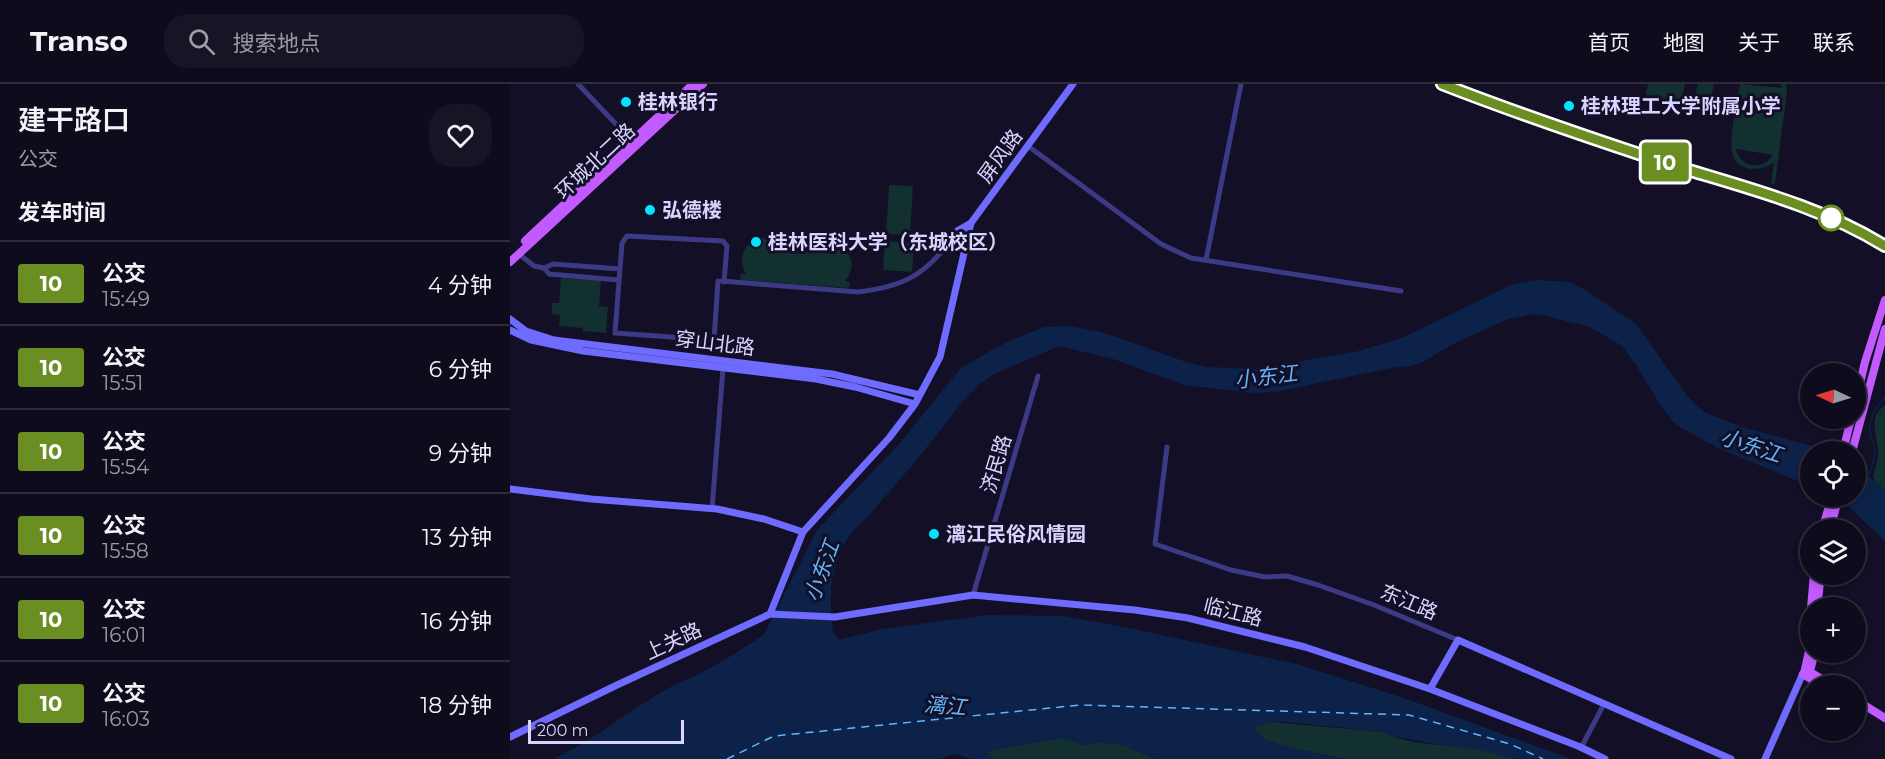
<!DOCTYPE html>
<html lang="zh">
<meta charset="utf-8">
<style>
:root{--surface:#0e0b1c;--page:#171425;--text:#f1f3f6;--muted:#9b9ba3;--line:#2e2b3b}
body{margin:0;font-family:Montserrat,"Noto Sans SC",sans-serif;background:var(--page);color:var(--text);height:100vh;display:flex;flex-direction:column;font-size:22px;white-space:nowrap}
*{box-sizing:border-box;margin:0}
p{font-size:20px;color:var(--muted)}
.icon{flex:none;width:33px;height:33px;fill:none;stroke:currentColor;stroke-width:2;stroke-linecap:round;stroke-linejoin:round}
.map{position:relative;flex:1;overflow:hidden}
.details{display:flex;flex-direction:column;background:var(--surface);width:510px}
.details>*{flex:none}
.badge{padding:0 12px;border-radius:4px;font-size:21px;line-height:39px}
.needle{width:39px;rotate:274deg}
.buttons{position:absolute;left:1290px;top:279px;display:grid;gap:12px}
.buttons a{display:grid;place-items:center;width:66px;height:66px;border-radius:50%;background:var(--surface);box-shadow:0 3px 9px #0003,0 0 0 2px var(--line);font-size:30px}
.scale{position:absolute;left:18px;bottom:15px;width:156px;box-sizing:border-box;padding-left:6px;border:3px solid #d9d4ff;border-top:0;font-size:16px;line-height:21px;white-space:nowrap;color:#d9d4ff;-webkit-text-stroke:4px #130f26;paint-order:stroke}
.map>.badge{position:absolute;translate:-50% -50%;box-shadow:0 0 0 3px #fff}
h2{padding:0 18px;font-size:22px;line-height:54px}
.round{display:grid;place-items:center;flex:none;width:63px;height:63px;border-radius:24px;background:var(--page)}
.overview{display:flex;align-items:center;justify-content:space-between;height:102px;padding:0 18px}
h1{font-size:28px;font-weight:600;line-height:45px}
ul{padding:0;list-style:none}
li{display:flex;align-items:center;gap:18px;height:84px;padding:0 18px;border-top:2px solid var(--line)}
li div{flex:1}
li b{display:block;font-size:22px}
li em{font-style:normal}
li .badge{min-width:66px;font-weight:700;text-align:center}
header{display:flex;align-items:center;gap:36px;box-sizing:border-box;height:84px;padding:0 30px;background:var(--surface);border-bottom:2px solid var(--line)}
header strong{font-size:28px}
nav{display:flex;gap:33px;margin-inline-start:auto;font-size:21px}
.search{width:420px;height:54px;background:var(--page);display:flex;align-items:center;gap:15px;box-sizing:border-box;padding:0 21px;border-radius:24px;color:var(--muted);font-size:22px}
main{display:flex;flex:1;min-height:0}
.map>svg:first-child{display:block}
</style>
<header>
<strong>Transo</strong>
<div class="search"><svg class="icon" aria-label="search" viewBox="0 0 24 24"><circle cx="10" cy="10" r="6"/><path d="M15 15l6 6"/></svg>搜索地点</div>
<nav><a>首页</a><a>地图</a><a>关于</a><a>联系</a></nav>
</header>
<main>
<section class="details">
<div class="overview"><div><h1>建干路口</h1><p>公交</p></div><a class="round"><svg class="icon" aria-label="heart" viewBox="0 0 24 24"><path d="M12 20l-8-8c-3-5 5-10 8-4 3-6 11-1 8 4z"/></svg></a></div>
<h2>发车时间</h2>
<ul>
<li><span class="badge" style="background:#6b8e23;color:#fff">10</span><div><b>公交</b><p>15:49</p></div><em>4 分钟</em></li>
<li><span class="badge" style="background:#6b8e23;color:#fff">10</span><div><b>公交</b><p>15:51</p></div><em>6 分钟</em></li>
<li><span class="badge" style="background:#6b8e23;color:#fff">10</span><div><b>公交</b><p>15:54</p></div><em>9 分钟</em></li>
<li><span class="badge" style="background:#6b8e23;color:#fff">10</span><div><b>公交</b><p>15:58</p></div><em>13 分钟</em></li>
<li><span class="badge" style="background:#6b8e23;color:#fff">10</span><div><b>公交</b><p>16:01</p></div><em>16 分钟</em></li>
<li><span class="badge" style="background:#6b8e23;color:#fff">10</span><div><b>公交</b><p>16:03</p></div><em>18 分钟</em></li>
</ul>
</section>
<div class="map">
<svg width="1375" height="675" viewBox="0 0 1375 675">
<rect width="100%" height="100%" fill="#130f26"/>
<path fill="#12302f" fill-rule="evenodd" d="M 1138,0 L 1175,0 L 1170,24 L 1135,13 Z
M 1188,0 L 1204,0 L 1197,30 L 1182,27 Z
M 1230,0 L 1272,4 L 1271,0 L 1276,0 L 1277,7 L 1265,100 L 1261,99 L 1264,79 C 1248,88 1226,89 1222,67 C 1219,52 1228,16 1230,0 ZM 1226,66 L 1227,65 L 1263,71 C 1252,87 1232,84 1226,66 Z
M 379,101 L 403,102 L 400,151 L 376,150 Z
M 252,154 L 328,160 C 343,169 346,184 335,197 L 340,198 L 339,204 L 230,196 L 231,190 L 236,190 C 227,175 234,157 252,154 Z
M 375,157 L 404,159 L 402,188 L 373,186 Z
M 51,194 L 91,196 L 89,222 L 98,223 L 96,249 L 73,247 L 73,244 L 49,242 L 50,231 L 42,230 L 42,219 L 49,219 Z
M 1375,321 L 1375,406 L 1366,400 L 1363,393 C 1365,386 1368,377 1368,370 C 1369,353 1356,334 1375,321 Z
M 761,638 L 874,648 C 900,662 934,660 963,664 C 977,666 991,671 1005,675 L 835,675 L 781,664 L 755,656 L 743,643 Z
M 552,654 L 574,661 L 591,658 L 613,661 L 645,675 L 483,675 L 476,667 Z"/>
<path fill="#0c2248" d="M 1027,196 L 1060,198 L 1075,206 L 1126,240 L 1178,313 L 1194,328 L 1232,343 L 1320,367 L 1300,368 L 1300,402 L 1212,366 L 1173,345 L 1163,338 L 1150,320 L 1126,281 L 1112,262 L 1080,243 L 1036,232 L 1023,230 L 996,236 L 945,259 L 913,278 L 901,282 L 881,284 L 765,308 L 744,309 L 674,301 L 603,275 L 549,262 L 486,289 L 470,300 L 454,316 L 405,378 L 362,428 L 342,448 L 330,466 L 321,501 L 321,531 L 323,548 L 329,556 L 371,545 L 478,531 L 554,532 L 624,545 L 787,580 L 894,614 L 1061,675 L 1005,675 L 970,666 L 925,660 L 882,652 L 874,648 L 775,638 L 761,638 L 743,643 L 755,656 L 781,664 L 835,675 L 645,675 L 613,661 L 591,658 L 574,661 L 552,654 L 476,667 L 483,675 L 462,675 L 445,670 L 430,675 L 44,675 C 82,657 114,630 150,609 C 160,602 172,598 183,593 C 208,580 232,566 254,550 L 307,446 L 390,359 L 450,285 L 483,265 L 504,255 L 534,243 L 560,242 L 592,248 L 676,278 L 696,283 L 746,285 L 849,267 L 894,253 L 1003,200 Z
M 1346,382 L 1375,406 L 1375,457 L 1339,423 L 1320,413 L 1346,412 Z"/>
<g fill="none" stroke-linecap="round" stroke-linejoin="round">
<path stroke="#0c2248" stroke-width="1.5" d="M 1358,394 C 1361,385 1365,376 1365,366 C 1365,361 1362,357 1361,352 C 1357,338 1365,323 1375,314"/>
<path stroke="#62b6ff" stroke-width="1.5" stroke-dasharray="8 6" stroke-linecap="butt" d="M 217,675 L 264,652 L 570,621 L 899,631 L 1000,660 L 1033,675"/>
<path stroke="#3d3a85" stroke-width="5" d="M 68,0 L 121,56
M 518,62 L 651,160 L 681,174 L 891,207
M 9,170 L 24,182 L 34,184 L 39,190 L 109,196
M 696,176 L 731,0
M 34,184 L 43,180 L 110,185
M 208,197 L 204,256 L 105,249 L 112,159 L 117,152 L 213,157 L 217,162 L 214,198
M 212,197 L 348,208 C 389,203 414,193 438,159
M 657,363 L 645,460 L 721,486 L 755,493 L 777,492 L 808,501 L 864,521 L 948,556
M 202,425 L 213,284
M 463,511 L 528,292
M 1071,664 L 1094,620"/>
<path stroke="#6f6bff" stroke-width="7" d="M 932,0 C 1011,30 1091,58 1172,84 C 1241,106 1313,123 1375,162
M 438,159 L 447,147 L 461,139 L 563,0
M 0,235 L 16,247 L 44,256 L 322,290 L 410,311
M 0,246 L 21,256 L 73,267 L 306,295 L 345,303 L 405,320
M 0,405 L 81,415 L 207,425 L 254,435 L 293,448
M 260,530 L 325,533 L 463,511 L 625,526 L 678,534 L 795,563 L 920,605 L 1068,662 L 1095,675
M 920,605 L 948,556 L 1221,675
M 0,653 L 107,601 L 260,530 L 293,448 L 379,354 L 405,320 L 430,273 L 461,139
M 1255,675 L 1294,587"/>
<path stroke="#c25bff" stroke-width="8" d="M 15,157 L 183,0
M 0,178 L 193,0
M 1346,316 L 1355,278 L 1375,216
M 1333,368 L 1341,334
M 1342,368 L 1375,245
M 1312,446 L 1322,412
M 1320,446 L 1329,412
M 1301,524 L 1304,490
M 1307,524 L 1311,490
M 1300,535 L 1299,567 L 1295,585 L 1323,602
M 1300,587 L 1305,568
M 1293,590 L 1312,602
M 1346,616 L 1375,634"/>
</g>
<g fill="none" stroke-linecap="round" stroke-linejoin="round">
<defs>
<path id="line" d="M 932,0 C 1006,29 1083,55 1159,80 C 1232,103 1309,121 1375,162"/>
</defs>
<use href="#line" stroke="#fff" stroke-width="14"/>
<use href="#line" stroke="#6b8e23" stroke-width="9"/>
</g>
<g fill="#00e5ff" stroke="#130f26" stroke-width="2">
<circle cx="116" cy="18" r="6"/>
<circle cx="1059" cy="22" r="6"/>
<circle cx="140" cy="126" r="6"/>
<circle cx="246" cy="158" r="6"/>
<circle cx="424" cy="450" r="6"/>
</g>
<circle fill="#fff" stroke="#6b8e23" stroke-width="3" cx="1321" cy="134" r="12"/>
<g text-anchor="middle" stroke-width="6" stroke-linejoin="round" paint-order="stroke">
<g font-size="20" font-weight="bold" fill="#d9d4ff" stroke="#130f26" text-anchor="start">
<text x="128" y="25">桂林银行</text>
<text x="1071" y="29">桂林理工大学附属小学</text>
<text x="152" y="133">弘德楼</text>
<text x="258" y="165">桂林医科大学（东城校区）</text>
<text x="436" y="457">漓江民俗风情园</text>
</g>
<g font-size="20" fill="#d9d4ff" stroke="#130f26">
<text transform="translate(490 72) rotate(-54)" y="7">屏风路</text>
<text transform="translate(85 77) rotate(-43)" y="7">环城北二路</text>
<text transform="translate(205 259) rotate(7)" y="7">穿山北路</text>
<text transform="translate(486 380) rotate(-73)" y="7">济民路</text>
<text transform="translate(899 518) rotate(23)" y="7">东江路</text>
<text transform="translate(723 528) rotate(14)" y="7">临江路</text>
<text transform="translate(163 557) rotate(-25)" y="7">上关路</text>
</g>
<g font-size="21" font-style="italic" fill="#62b6ff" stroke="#130f26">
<text transform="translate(756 293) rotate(-7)" y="7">小东江</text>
<text transform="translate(1241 362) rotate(18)" y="7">小东江</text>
<text transform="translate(312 487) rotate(-70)" y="7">小东江</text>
<text transform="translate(435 622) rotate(5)" y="7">漓江</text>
</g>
</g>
</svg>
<div class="buttons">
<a><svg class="needle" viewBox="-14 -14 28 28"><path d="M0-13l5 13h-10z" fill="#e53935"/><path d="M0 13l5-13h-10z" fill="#9b9ba3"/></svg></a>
<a><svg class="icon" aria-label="locate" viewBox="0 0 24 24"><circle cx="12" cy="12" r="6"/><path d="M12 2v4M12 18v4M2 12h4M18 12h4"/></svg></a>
<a><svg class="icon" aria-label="layers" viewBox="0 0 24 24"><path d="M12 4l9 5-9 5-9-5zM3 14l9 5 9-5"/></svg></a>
<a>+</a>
<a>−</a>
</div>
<div class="scale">200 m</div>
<b class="badge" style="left:1155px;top:78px;background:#6b8e23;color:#fff">10</b>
</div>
</main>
